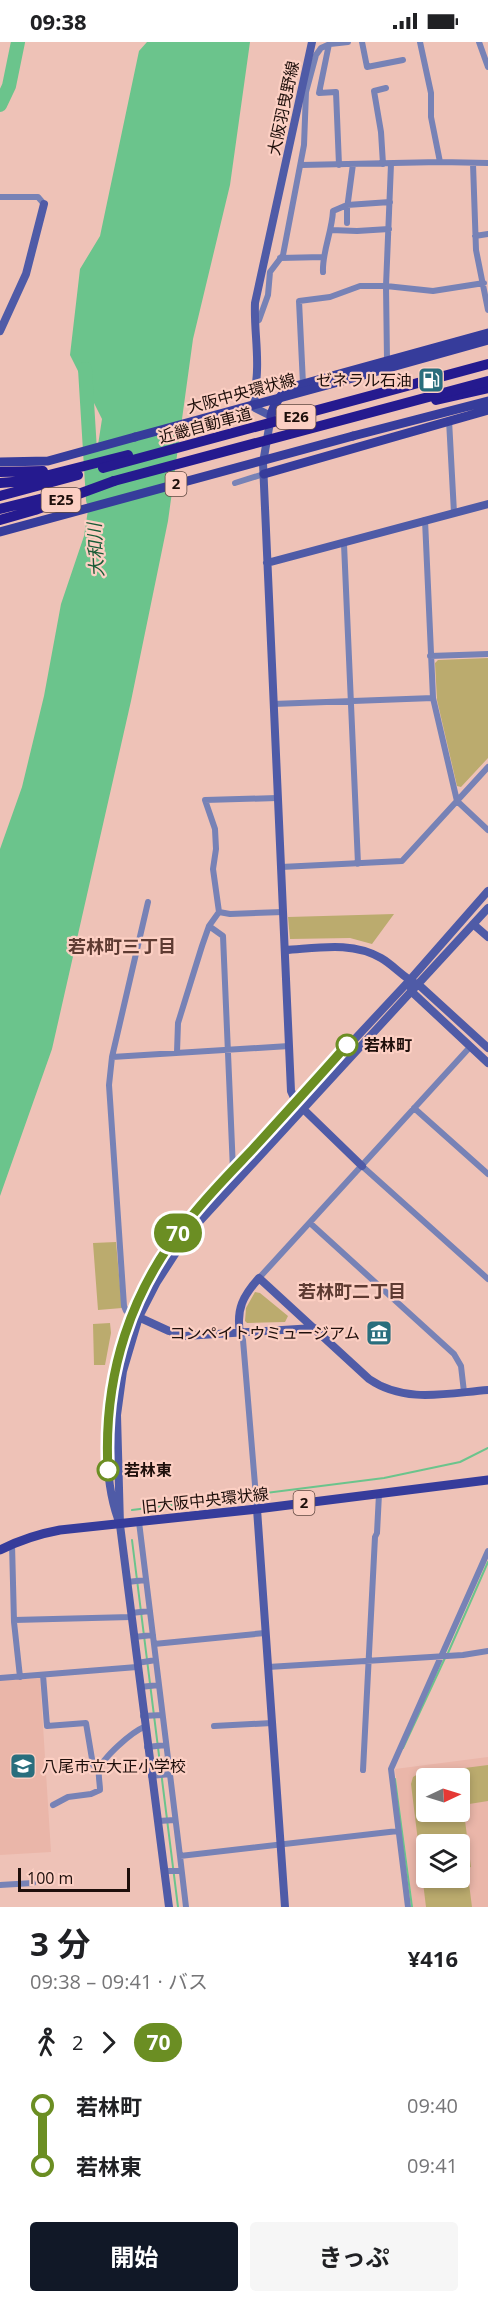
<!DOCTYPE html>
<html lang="ja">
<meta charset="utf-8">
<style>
:root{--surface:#fff;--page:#f6f6f6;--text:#202124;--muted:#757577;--accent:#111827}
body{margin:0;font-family:"Open Sans","Noto Sans JP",sans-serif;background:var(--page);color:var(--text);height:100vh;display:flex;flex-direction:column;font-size:22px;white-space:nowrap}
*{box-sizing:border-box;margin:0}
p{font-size:20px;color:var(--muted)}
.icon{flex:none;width:33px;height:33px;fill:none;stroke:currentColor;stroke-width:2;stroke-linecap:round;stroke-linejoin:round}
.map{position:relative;height:1865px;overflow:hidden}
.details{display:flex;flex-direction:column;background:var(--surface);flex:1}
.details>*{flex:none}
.badge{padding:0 12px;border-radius:20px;font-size:21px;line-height:39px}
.needle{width:39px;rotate:86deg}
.fabs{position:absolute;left:416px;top:1726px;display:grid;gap:12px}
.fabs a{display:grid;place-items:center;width:54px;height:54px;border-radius:6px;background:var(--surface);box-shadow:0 3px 9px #0003;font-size:30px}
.scale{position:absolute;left:18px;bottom:15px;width:112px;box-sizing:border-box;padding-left:6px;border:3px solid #1e0f0b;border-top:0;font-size:16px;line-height:21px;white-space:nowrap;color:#1e0f0b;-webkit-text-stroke:4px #fccfc3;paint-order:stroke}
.map>.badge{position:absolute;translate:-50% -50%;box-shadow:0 0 0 3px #fff}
.legs{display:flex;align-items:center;gap:9px;height:66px;padding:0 30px;font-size:20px}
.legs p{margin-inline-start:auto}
.headline{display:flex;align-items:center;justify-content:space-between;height:102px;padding:0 30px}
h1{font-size:33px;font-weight:700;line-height:45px}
.cta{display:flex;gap:12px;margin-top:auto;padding:12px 30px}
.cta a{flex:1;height:69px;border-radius:6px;background:var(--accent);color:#fff;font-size:24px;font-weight:700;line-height:69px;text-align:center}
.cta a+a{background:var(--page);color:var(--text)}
ul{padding:0 30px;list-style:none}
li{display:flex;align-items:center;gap:21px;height:60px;font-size:22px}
li i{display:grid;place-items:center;width:9px;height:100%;margin:0 8px;background:currentColor}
li i::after{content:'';width:15px;height:15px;margin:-8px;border:4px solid;border-radius:50%;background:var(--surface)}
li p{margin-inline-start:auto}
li:first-child i{background:linear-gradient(#0000 50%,currentColor 0)}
li:last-child i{background:linear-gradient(currentColor 50%,#0000 0)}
.status{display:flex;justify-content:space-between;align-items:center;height:42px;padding:0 30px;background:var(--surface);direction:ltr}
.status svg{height:16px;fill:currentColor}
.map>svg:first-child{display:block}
</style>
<div class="status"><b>09:38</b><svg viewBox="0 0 49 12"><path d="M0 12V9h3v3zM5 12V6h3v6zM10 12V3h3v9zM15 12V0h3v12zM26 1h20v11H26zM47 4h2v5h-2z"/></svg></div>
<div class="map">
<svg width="488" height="1865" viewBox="0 0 488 1865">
<rect width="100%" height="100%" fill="#eec2b7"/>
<path fill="#eab6a9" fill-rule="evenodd" d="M 40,1636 L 51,1810 L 0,1813 L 0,1638 Z
M 488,1715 L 488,1865 L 413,1865 L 395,1727 ZM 426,1737 L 459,1737 L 459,1770 L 426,1770 ZM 426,1803 L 459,1803 L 459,1836 L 426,1836 Z"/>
<path fill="#bbab6e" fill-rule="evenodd" d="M 488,616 L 488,716 L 461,745 L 457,744 L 437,658 L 435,621 L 438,618 Z
M 394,872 L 372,902 L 350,896 L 290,897 L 288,875 Z
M 116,1200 L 122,1266 L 98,1268 L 93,1201 Z
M 255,1250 L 260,1251 L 288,1274 L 285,1280 L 247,1281 L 245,1279 L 246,1266 Z
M 110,1281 L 111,1291 L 105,1323 L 94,1323 L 93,1282 Z
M 488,1723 L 488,1759 L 463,1763 L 471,1825 L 467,1826 L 472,1865 L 426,1865 L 411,1742 L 413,1735 L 418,1732 ZM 426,1737 L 459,1737 L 459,1770 L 426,1770 ZM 426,1803 L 459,1803 L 459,1836 L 426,1836 Z"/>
<path fill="#6bc48c" d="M 147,0 L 250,0 L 230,143 L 193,297 L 168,479 L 131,659 L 52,1007 L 0,1154 L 0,807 L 22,745 L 44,654 L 61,562 L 84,494 L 102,377 L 70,313 L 80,227 L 100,194 L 139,9 Z"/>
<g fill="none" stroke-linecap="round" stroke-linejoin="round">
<path stroke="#6bc48c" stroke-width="2" d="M 132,1468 L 384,1436 L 460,1420 L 488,1406
M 132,1498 L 178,1865
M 448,1611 L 488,1520
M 403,1706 L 445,1616
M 395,1737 L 412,1865"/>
<path stroke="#6bc48c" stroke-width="14" d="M 0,63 L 9,44 L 18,0
M 85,327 L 93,458"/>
<path stroke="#7782b6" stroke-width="6" d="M 362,0 L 367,25 L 403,18
M 420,0 L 431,51 L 431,75 L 440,120
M 479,0 L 488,25
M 329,2 L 319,51 L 336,50 L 339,123
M 383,122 L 381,90 L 374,49 L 386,46
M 473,122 L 476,208 L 488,268
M 301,123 L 440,120 L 488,121
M 0,155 L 38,155 L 44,162
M 347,181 L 347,167 L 353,122
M 331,188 L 357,189 L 389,187
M 475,194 L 488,192
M 280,216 L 323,215
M 323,230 C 322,210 332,190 333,169 L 347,163 L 390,160
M 255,280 L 259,278 L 268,253 L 270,230 L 283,213 L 304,103 L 306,50 L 316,13 L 321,6 L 330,2 L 348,0
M 387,318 L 386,244 L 391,122
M 303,342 L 299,259 L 330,255 L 360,244 L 386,244 L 433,249 L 484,241
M 449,378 L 454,471
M 235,441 L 264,432
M 425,478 L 433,656 L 457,759 L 488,788
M 344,502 L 358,822
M 430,614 L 488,612
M 273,662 L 433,656
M 277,756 L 205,758 L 215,787 L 216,807 L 213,827 L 219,870 L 230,872 L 283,870
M 281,825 L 402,819 L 488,725
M 209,884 L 223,894 L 233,1128
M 177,1010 L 178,981 L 202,904 L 209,884 L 219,870
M 112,1015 L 289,1004
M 414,1066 L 488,1132
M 362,1124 L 488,1237
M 310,1181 L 454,1312 L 461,1324 L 464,1350
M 259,1236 L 470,1005
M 131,1272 L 126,1269 L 124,1264 L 109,1043 L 112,1015 L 148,860
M 240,1291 L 243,1298 L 257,1467
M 139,1480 L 180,1814
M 12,1502 L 14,1580 L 20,1635
M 127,1540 L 146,1538
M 131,1571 L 150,1569
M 14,1578 L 131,1575
M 134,1595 L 153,1593
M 154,1602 L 265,1591
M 137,1621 L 156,1618
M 268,1625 L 463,1613 L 488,1609
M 43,1633 L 47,1684 L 86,1681 L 93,1723 L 99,1728
M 0,1636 L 137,1625
M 140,1645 L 159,1643
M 143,1674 L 162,1673
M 214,1684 L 272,1681
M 147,1705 L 166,1703
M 363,1728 L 375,1495 L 377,1491 L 379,1452
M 151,1734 L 170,1732
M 53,1763 L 68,1755 L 91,1752 L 100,1748 C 100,1742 98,1733 99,1728 C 103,1715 132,1690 144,1685
M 158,1779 L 175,1778
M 164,1829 L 181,1829
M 0,1843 L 33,1841
M 186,1865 L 180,1814 L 398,1789
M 408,1865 L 391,1727 L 488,1509"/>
<path stroke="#4f5ba7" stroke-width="8" d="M 312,0 L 255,261 C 254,284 258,306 257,328 C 257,341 253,353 255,366 L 271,374 L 263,421 L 291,1049 L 296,1060 L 362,1124
M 0,289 L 26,232 L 44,162
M 267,521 L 488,462
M 473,882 L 488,895
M 285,908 C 318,906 352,899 381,916 C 395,924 404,937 419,943 L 488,1006
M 411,947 L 412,950 L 488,1021
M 134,1273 L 169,1289 L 185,1294 L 314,1286
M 240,1291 C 236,1267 243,1254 259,1236 L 369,1337 C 405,1362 448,1351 488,1348
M 257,1467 L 285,1865
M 118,1477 C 107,1446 106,1414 108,1382 C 114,1288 151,1220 212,1150 L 409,939 L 488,849
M 169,1865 L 120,1483 L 117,1373 L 123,1329 L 139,1275 L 157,1240 L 188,1192 L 488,866"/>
<path stroke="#363c9b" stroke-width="9" d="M 342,339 L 488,298
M 271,374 C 274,361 280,352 292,345 L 488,291
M 353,394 L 488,359
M 0,420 L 48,419 L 135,395
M 264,432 L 488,368
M 0,1508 C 20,1498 38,1492 60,1488 L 257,1467 L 488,1438"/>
<path stroke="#251a8f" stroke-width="10" d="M 436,358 L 488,346
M 0,430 L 43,429
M 0,441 L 25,439 L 128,413
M 0,454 L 78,433
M 0,467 L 64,451
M 0,478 L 35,468 L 114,439"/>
<path stroke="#363c9b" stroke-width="9" d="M 135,395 L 342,339
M 0,490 L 353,394"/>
<path stroke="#251a8f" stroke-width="10" d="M 103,426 L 488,322
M 114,439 L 488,339"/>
</g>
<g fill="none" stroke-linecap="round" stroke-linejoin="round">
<defs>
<path id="line-1" d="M 108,1428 C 103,1334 130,1247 191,1175 C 210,1151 231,1130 252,1108 C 284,1073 316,1038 347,1003"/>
</defs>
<use href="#line-1" stroke="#fff" stroke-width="14"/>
<use href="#line-1" stroke="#6b8e23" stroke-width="9"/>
</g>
<defs>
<symbol id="fuel-square" viewBox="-11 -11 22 22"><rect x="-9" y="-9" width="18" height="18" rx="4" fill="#296e7d" stroke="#fccfc3"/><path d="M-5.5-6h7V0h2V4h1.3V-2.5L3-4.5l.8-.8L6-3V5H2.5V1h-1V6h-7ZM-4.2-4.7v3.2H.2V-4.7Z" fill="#fff"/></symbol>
<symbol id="museum-square" viewBox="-11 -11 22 22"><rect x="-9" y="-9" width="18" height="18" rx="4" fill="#296e7d" stroke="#fccfc3"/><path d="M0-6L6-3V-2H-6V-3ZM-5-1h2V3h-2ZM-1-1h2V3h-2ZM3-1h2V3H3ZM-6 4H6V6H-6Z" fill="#fff"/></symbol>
<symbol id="school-square" viewBox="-11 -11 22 22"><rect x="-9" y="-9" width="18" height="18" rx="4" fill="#296e7d" stroke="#fccfc3"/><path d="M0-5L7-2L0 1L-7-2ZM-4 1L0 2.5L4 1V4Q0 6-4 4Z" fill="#fff"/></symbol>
</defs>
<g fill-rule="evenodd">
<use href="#fuel-square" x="416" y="323" width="30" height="30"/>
<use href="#museum-square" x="364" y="1276" width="30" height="30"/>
<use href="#school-square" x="8" y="1709" width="30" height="30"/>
</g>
<g fill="#fff" stroke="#6b8e23" stroke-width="3">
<circle cx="347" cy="1003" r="10"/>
<circle cx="108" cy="1428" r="10"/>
</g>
<g text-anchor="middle" stroke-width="4.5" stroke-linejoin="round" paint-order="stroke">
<g fill="#fccfc3" stroke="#614942" stroke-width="1.5">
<rect x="276.5" y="363" width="39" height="24" rx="4.5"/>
<rect x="165.5" y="430" width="21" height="24" rx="4.5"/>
<rect x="41.5" y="446" width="39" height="24" rx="4.5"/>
<rect x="293.5" y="1449" width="21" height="24" rx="4.5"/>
</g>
<g font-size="15" font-weight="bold" fill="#1e0f0b">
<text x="296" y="380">E26</text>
<text x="176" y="447">2</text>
<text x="61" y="463">E25</text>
<text x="304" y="1466">2</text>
</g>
<g font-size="16" fill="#1e0f0b" stroke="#fccfc3">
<text transform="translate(283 66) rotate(-78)" y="6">大阪羽曳野線</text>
<text transform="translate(241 351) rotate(-15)" y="6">大阪中央環状線</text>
<text transform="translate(205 383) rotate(-15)" y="6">近畿自動車道</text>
<text transform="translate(205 1458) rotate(-6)" y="6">旧大阪中央環状線</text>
</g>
<g font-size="16" fill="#1e0f0b" stroke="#fccfc3" text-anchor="end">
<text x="412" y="344">ゼネラル石油</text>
<text x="360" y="1297">コンペイトウミュージアム</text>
<text x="42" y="1730" text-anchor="start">八尾市立大正小学校</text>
</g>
<g font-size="16" font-weight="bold" fill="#1e0f0b" stroke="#fccfc3" text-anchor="start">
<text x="364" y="1009">若林町</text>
<text x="124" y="1434">若林東</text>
</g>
<g font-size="18" font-style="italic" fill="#195b36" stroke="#fccfc3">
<text transform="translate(96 508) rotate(-93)" y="6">大和川</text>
</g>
<g font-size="18" font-weight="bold" fill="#5e3b32" stroke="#fccfc3">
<text x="122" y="911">若林町三丁目</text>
<text x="352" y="1256">若林町二丁目</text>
</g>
</g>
</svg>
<div class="fabs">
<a><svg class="needle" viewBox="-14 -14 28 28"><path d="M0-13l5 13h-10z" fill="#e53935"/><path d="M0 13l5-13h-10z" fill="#757577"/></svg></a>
<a><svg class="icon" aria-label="layers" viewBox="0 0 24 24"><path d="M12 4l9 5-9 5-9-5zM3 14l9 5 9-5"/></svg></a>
</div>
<div class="scale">100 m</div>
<b class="badge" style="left:178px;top:1191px;background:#6b8e23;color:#fff">70</b>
</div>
<section class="details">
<div class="headline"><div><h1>3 分</h1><p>09:38 – 09:41 · バス</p></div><b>¥416</b></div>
<div class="legs"><svg class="icon" aria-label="walk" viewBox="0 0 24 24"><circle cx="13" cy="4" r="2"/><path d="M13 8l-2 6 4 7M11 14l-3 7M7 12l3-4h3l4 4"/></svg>2<svg class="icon" aria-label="forward" viewBox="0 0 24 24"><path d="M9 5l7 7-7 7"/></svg><b class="badge" style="background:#6b8e23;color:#fff">70</b></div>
<ul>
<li><i style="color:#6b8e23"></i><b>若林町</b><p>09:40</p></li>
<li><i style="color:#6b8e23"></i><b>若林東</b><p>09:41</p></li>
</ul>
<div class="cta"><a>開始</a><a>きっぷ</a></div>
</section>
